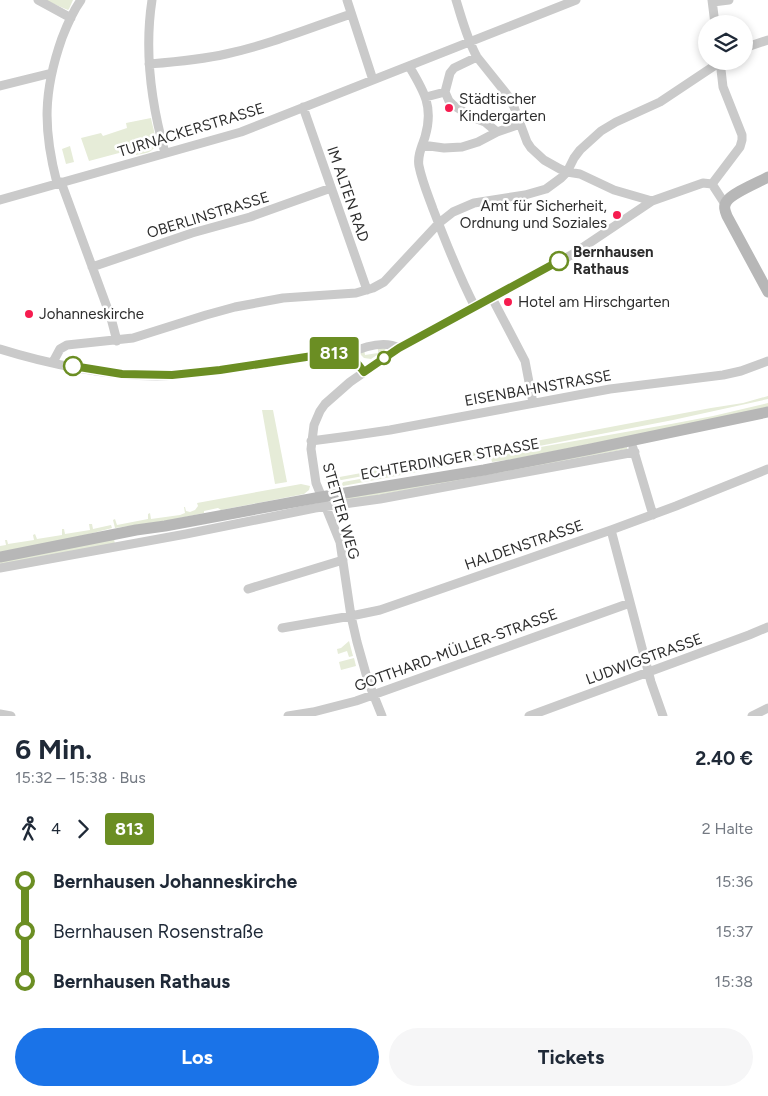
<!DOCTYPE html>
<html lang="de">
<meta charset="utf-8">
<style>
:root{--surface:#fff;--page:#f6f6f7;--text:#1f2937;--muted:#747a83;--accent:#1a73e8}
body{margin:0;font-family:Figtree,sans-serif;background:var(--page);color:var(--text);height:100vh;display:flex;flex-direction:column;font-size:19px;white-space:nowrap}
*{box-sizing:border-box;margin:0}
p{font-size:16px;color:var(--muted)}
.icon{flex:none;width:28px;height:28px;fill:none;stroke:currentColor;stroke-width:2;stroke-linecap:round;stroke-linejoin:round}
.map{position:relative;height:716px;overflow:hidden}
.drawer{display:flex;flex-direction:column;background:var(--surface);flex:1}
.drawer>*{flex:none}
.badge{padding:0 10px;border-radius:4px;font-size:18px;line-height:32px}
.fabs{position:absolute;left:698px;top:15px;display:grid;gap:10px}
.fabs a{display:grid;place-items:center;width:55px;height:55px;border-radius:50%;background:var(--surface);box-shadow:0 2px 8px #0003;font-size:25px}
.map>.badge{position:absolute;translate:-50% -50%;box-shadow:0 0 0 2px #fff}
.legs{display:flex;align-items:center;gap:8px;height:55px;padding:0 15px;font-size:16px}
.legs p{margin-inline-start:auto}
.overview{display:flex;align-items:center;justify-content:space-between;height:85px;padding:0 15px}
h1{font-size:28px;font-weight:700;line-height:38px}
.button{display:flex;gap:10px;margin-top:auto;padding:10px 15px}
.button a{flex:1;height:58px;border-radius:30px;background:var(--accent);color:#fff;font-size:20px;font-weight:700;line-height:58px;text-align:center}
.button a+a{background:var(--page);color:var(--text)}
ul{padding:0 15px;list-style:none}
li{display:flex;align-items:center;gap:18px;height:50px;font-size:19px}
li i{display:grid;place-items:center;width:8px;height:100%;margin:0 6px;background:currentColor}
li i::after{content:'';width:12px;height:12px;margin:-6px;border:4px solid;border-radius:50%;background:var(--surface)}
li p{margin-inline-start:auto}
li:first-child i{background:linear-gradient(#0000 50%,currentColor 0)}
li:last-child i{background:linear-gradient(currentColor 50%,#0000 0)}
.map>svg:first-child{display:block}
</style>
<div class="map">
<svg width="768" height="716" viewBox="0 0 768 716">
<rect width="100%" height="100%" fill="#fff"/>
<path fill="#e6ecd8" d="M 44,0 L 73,0 L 69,9 L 68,10 Z
M 151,118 C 152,126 160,145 152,150 C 149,153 141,154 136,155 L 134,149 L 89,161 L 81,138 L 101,133 L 103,136 L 127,128 L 126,123 Z
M 70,146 L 74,162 L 66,164 L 62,149 Z
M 378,347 L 389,347 L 371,359 L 364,358 L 360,354 L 364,349 L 365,355 L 378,353 Z
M 768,396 L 768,399 L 673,420 L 529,448 L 483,454 L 336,481 L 323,480 L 493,449 L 711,408 L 743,403 Z
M 768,403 L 768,407 L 741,414 L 514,459 L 492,462 L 491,458 L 343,486 L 342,484 L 343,482 L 671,424 L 713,416 Z
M 262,410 L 273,410 L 287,482 L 275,484 Z
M 627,447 L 627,449 L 346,501 L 346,498 Z
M 301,484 L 310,486 L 309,490 L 304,494 L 221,510 L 218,508 L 204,511 L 204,513 L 171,520 L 115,528 L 113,520 L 115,519 L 117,525 L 148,519 L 148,514 L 150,513 L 151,519 L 180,515 L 185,513 L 184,507 L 185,507 L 186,511 L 190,512 L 195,510 L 198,506 L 197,503 Z
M 89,524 L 92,524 L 93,529 L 111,525 L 112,528 L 66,540 L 0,552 L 0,546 L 6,545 L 5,540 L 7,540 L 8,544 L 34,540 L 33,535 L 35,534 L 37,539 L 62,535 L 62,529 L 64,529 L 65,534 L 90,530 Z
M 114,539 L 115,544 L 0,565 L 0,560 Z
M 349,641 L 353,656 L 349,657 L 347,651 L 338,654 L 337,649 L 341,648 Z
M 354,658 L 356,666 L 341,670 L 339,662 Z"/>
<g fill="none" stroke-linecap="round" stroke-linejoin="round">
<path stroke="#cacaca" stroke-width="9" d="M 38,0 L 71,18
M 152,0 C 144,52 151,103 165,153
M 347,0 L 373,80
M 456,0 C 462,19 467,39 477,57 L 509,97 L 514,107 L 527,142 L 531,148 L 544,160 L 560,169 L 567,172 L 580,174 L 614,190 L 652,201
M 712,0 L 715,24
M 713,2 L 729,0
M 744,48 L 768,40
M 477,57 L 454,68 L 450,73 L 445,92 L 449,101 L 453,105 L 472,117 L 485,122 L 497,132
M 149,64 C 174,62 200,60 226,54 C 268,45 310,28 351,14
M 409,66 C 424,91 434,107 425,137 C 422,146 417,156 419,166 C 422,181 428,195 433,209 C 446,243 459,276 475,307
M 0,86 L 52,73
M 426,97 L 445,92
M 303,107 L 367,290
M 422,145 L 444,148 L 462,147 L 478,142 L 497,132 L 520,124
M 61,182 L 111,318 L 117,341
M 57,183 C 43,129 43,92 62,38 C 67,25 73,11 81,0
M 712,184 L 740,147 L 742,140 L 742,135 L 723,87 L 720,61
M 0,200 L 241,132 L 576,0
M 92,267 L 192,233 L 250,217 L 331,188
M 492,298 L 525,361 L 533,403
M 0,349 C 48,364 107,376 157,376 C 189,375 221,370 252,365 C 281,361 310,356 339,352 C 351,354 357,363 364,372
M 348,354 C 363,347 384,340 399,348
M 53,362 L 60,349 L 67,345 L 133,338 L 206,315 L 235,307 L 283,298 L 356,293 L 373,288 L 384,282 L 439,223 L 453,212 L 474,203 L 525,195 L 546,189 L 561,178 L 567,172 L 574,158 L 580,150 L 601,131 L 616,122 L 660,102 L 720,62
M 311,441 L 349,436 L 390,430 L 610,389 L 723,375 L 741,371 L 768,361
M 633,448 L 653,515
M 611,530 L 651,682 L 663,716
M 0,568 L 186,534 L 315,508 L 380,499 L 635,452
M 248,589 L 343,560
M 282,628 L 351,616 L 380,610 L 611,530 L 676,506 L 768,469
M 0,714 L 11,716
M 288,716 L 313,712 L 356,701 L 630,603
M 382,716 L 368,681 L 357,642 L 351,616 L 340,542 L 316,483 L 311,449 L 314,425 L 320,411 L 325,404 L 350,382 L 399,348 L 573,254 L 652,201 L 703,183 L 712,184 L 725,204
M 529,716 L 749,635 L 768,627
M 752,716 L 768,708"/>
<path stroke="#b7b7b7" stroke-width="11" d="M 768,177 C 759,182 732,193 727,201 C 723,206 725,211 727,216 L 768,292
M 0,557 L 136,530 L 165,526 L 321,497 L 484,470 L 591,449 L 768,412"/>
</g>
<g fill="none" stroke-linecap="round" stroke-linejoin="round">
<defs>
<path id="line-1" d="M 73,366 L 122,374 L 172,375 L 220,370 L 339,352 C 351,354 357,363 364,372 L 399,348 L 559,261"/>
</defs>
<use href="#line-1" stroke="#fff" stroke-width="11"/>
<use href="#line-1" stroke="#6b8e23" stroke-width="8"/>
</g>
<g fill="#f61c4f" stroke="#fff" stroke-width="2">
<circle cx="449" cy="108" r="5"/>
<circle cx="617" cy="215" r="5"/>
<circle cx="508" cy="302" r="5"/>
<circle cx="29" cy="314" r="5"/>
</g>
<g fill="#fff" stroke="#6b8e23" stroke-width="2.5">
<circle cx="559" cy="261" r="9"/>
<circle cx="384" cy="358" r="6"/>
<circle cx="73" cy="366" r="9"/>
</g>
<g text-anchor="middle" stroke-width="5" stroke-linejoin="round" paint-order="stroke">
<g font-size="15" fill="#2d2d2d" stroke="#fff" text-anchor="start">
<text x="459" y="104">Städtischer<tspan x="459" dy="17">Kindergarten</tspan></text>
<text x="607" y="211" text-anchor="end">Amt für Sicherheit,<tspan x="607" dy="17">Ordnung und Soziales</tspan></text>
<text x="518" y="307">Hotel am Hirschgarten</text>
<text x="39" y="319">Johanneskirche</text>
</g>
<g font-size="15" fill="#2d2d2d" stroke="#fff">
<text transform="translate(191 130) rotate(-17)" y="5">TURNACKERSTRASSE</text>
<text transform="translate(348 194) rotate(71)" y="5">IM ALTEN RAD</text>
<text transform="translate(208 215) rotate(-17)" y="5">OBERLINSTRASSE</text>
<text transform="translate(538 388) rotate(-10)" y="5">EISENBAHNSTRASSE</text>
<text transform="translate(450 459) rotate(-10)" y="5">ECHTERDINGER STRASSE</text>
<text transform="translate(341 511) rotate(74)" y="5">STETTER WEG</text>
<text transform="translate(524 545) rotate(-19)" y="5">HALDENSTRASSE</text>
<text transform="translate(456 650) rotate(-20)" y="5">GOTTHARD-MÜLLER-STRASSE</text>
<text transform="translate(644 659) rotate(-20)" y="5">LUDWIGSTRASSE</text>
</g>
<g font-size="15" font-weight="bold" fill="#2d2d2d" stroke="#fff" text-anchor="start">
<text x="573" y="257">Bernhausen<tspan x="573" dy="17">Rathaus</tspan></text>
</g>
</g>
</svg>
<div class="fabs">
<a><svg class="icon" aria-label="layers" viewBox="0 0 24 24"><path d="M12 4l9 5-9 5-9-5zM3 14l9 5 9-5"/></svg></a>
</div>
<b class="badge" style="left:334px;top:353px;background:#6b8e23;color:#fff">813</b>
</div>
<section class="drawer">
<div class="overview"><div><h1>6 Min.</h1><p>15:32 – 15:38 · Bus</p></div><b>2.40 €</b></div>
<div class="legs"><svg class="icon" aria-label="walk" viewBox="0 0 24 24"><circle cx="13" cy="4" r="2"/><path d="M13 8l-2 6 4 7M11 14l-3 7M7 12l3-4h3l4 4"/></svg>4<svg class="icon" aria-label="forward" viewBox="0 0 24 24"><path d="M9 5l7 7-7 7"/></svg><b class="badge" style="background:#6b8e23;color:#fff">813</b><p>2 Halte</p></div>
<ul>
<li><i style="color:#6b8e23"></i><b>Bernhausen Johanneskirche</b><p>15:36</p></li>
<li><i style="color:#6b8e23"></i><span>Bernhausen Rosenstraße</span><p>15:37</p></li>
<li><i style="color:#6b8e23"></i><b>Bernhausen Rathaus</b><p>15:38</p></li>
</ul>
<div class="button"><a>Los</a><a>Tickets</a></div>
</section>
